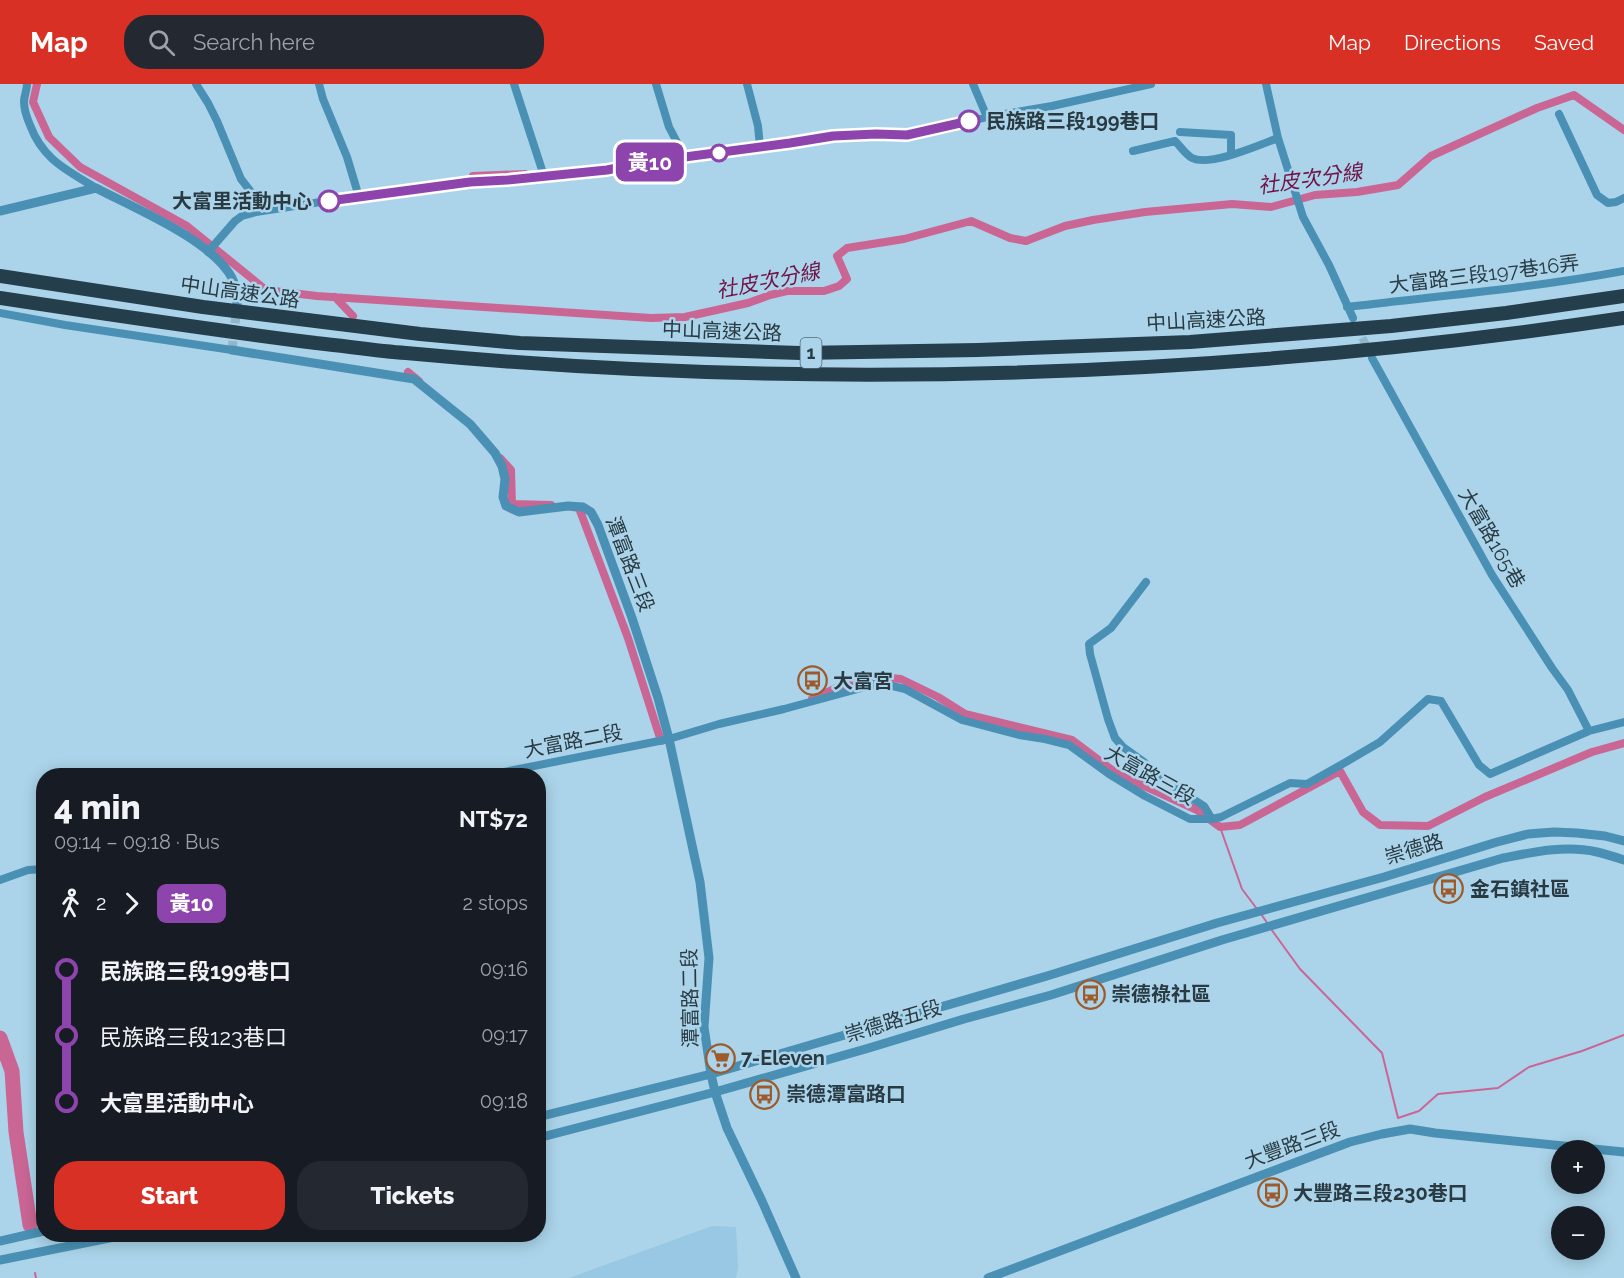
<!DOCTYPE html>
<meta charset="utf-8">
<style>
:root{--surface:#171b24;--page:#242831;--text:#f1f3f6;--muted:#9ea1a6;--accent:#d93025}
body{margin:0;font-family:Raleway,"Noto Sans TC",sans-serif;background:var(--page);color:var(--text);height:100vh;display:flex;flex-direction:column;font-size:22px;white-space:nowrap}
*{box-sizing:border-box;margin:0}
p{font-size:20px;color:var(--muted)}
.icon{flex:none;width:33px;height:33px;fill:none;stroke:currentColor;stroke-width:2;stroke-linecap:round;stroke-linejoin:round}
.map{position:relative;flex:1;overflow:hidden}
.drawer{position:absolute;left:36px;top:684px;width:510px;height:474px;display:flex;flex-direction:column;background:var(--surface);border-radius:24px;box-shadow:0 3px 15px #0003}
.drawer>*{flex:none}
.badge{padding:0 12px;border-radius:9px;font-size:21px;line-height:39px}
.controls{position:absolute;left:1551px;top:1056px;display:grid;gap:12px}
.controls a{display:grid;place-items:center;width:54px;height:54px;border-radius:50%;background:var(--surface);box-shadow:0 3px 15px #0003;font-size:30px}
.map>.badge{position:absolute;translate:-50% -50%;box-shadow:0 0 0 3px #fff}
.legs{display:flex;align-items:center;gap:9px;height:66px;padding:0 18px;font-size:20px}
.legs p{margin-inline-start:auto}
.head{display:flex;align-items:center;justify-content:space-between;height:102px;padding:0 18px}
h1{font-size:33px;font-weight:800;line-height:45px}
.primary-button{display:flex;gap:12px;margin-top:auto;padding:12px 18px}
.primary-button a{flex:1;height:69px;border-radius:24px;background:var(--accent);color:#fff;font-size:24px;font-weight:800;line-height:69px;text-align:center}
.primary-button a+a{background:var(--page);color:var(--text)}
ul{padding:0 18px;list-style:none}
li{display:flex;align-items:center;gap:21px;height:66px;font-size:22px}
li i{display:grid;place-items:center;width:9px;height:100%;margin:0 8px;background:currentColor}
li i::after{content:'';width:15px;height:15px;margin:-8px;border:4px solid;border-radius:50%;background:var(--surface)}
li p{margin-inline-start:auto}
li:first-child i{background:linear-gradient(#0000 50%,currentColor 0)}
li:last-child i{background:linear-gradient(currentColor 50%,#0000 0)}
header{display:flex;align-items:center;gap:36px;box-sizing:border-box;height:84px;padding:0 30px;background:var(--accent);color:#fff}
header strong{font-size:28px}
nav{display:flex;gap:33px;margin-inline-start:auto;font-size:21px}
.search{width:420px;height:54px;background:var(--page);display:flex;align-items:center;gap:15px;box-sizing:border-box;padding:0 21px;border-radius:24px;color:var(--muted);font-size:22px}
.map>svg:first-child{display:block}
</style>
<header>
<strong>Map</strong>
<div class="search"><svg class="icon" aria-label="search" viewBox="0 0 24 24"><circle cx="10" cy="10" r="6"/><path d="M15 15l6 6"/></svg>Search here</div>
<nav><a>Map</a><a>Directions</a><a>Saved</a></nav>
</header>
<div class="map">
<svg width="1624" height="1194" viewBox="0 0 1624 1194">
<rect width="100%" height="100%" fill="#abd4ea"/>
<path fill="#98c8e3" d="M 712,1142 L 736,1143 L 738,1184 L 736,1194 L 569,1194 Z"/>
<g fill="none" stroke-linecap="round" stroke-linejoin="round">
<path stroke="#ca6694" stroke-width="2" d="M 1220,743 L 1242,805 L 1257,825
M 1261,830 L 1268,840
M 1271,845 L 1300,885 L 1382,969 L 1398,1034 L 1419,1027 L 1438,1010 L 1498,1004 L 1529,983 L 1582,967 L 1624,951
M 35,1189 L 36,1194"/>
<path stroke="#ca6694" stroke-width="8" d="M 37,0 L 33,18 L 49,53 L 80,83 L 187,142 L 266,206 L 317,212 L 651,234 L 685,233 L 748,219 L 770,211 L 787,207 L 824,207 L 839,202 L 847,195 L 837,172 L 847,164 L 904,155 L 971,137 L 1010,154 L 1026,157 L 1065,142 L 1093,136 L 1145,128 L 1232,120 L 1271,123 L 1315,111 L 1357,108 L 1398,101 L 1431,72 L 1537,24 L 1574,11 L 1624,46
M 473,92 L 525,90
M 335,213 L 353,232
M 408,288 L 419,297
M 500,374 L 511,386 L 512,420 L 551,421
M 573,423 L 579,424 L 628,554 L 661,657 L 667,655
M 812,615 L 850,598 L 879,593 L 901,595 L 938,613 L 965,630 L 1072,656 L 1116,689 L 1197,726 L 1220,743 L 1240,741 L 1340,687 L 1363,728 L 1380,741 L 1428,742 L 1485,713 L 1592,668 L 1624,659"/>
<path stroke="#ca6694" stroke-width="15" d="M 0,954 L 12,987 L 16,1048 L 30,1141"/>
<path stroke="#91b5c9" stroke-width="8" stroke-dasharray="8 4" stroke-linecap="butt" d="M 1357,243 L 1369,267"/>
<path stroke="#91b5c9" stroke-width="9" stroke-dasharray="9 4.5" stroke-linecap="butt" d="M 232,266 L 237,223"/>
<path stroke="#4a90b4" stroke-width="8" d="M 27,0 C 27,6 24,12 24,18 C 24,26 27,34 30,41 C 43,76 67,86 96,104
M 196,0 L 208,19 L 217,37 L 241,95 L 259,118 L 262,127
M 319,0 L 323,15 L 347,73 L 359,113
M 514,0 L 544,92
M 656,0 L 669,43 L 679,62 L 681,75
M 747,0 L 758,42 L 760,63
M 973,0 L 987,33
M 1266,0 L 1278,54 L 1303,133 L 1329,181 L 1353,234
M 1559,30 L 1597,111 L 1608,119 L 1616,118 L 1624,114
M 1180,48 L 1231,51 L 1231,70
M 1133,67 L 1175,57 C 1180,62 1186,71 1192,74 C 1210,83 1259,61 1278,54
M 208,168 L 235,137 L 242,132 L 256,128 L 327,117 L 470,98 L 507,96 L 607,86 L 648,78 L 790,59 L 833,52 L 876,50 L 907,51 L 987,33 L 1052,22 L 1151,0
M 1347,223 C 1440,212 1533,204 1624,187
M 0,229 L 65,241 L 232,266
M 1372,274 L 1492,491 L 1552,584 L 1568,606 L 1589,647
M 1146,498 L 1111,544 L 1089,560 L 1090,570 L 1108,635 L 1115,654 L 1123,663 L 1144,678 L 1160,694 L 1204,722 L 1212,735
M 484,692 L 669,655 L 719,640 L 784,625 L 880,599 L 905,605 L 962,636 L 1019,651 L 1045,655 L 1069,661 L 1109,690 L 1145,712 L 1190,735 L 1212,735 L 1221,733 L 1290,699 L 1307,700 L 1346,678 L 1380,658 L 1428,615 L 1441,617 L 1479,681 L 1490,690 L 1589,647 L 1624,638
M 0,796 L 28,786 L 44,785"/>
<path stroke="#4a90b4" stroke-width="9" d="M 0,127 L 96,104 C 134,124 212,156 232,194 C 237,203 237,212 237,221
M 232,266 L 414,295 L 470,340 L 495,369 L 502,382 L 505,395 L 503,413 L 506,422 L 519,428 L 568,422 L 583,423 L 591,428 L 598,441 L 632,534 L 658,614 L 669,655 L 700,798 L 709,874 L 704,943 L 711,990 L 715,1008 L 727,1044 L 762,1117 L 796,1194
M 538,1033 L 711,990 L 1047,892 L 1217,839 L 1384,793 L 1497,758 L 1528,750 L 1554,748 L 1577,749 L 1605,752 L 1624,757
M 538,1054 L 715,1008 L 869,964 L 964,935 L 1051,911 L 1222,856 L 1503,774 C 1534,768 1565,761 1597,768 C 1606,770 1615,773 1624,776
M 0,1157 L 44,1147
M 0,1176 L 129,1150
M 988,1194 L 1350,1058 L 1382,1050 L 1410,1045 L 1435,1049 L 1624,1068"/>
<path stroke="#253e4c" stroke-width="14" d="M 0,192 L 203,223 L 420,250 L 520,259 L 800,269 L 978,266 L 1190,258 L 1391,242 L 1506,229 L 1624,212
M 0,214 C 105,230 211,246 316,259 C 346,262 376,267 406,269 C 811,307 1222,294 1624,234"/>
</g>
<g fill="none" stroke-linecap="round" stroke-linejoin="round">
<defs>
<path id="line-1" d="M 329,117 L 470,98 L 507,96 L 607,86 L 647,78 L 790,59 L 833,52 L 876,50 L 907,51 L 969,37"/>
</defs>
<use href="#line-1" stroke="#fff" stroke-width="14"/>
<use href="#line-1" stroke="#8e44ad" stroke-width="9"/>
</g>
<defs>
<symbol id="bus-ring" viewBox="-11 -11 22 22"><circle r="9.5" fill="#abd4ea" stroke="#9d5a2b" stroke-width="1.5"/><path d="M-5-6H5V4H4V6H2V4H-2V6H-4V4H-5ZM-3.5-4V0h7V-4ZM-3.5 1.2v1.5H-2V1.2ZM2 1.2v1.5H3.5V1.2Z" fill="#9d5a2b"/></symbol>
<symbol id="supermarket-ring" viewBox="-11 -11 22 22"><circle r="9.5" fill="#abd4ea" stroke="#9d5a2b" stroke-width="1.5"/><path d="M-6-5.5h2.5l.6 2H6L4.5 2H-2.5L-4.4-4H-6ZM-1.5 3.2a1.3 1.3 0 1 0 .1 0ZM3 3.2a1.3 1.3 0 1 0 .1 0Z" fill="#9d5a2b"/></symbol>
</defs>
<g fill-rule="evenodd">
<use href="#bus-ring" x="796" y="580" width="33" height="33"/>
<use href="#bus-ring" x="1432" y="788" width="33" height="33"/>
<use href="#bus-ring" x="1074" y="894" width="33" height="33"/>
<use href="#supermarket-ring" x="704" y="958" width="33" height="33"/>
<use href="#bus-ring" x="748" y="994" width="33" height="33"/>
<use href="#bus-ring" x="1256" y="1092" width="33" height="33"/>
</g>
<g fill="#fff" stroke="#8e44ad" stroke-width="3">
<circle cx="969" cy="37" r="10"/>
<circle cx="719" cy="69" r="8"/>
<circle cx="329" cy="117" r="10"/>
</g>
<g text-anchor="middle" stroke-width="5" stroke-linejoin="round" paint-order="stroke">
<rect fill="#abd4ea" stroke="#506875" stroke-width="1.5" x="800.5" y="254" width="21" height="30" rx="4.5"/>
<g font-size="18" font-weight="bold" fill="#293a43">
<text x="811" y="275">1</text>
</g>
<g font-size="20" font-weight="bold" fill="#293a43" stroke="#abd4ea" text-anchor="start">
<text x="986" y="44">民族路三段199巷口</text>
<text x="312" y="124" text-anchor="end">大富里活動中心</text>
</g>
<g font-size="20" fill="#293a43" stroke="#abd4ea">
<text transform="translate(1484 190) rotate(-7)" y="7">大富路三段197巷16弄</text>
<text transform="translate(240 208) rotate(8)" y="7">中山高速公路</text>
<text transform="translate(1206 236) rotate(-3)" y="7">中山高速公路</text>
<text transform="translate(722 247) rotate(2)" y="7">中山高速公路</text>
<text transform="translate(1492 454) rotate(60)" y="7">大富路165巷</text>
<text transform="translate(630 480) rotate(69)" y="7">潭富路三段</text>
<text transform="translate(573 657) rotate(-11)" y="7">大富路二段</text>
<text transform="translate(1150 691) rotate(29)" y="7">大富路三段</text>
<text transform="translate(1414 765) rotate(-17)" y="7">崇德路</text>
<text transform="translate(690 914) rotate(-91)" y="7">潭富路二段</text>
<text transform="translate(893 937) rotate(-17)" y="7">崇德路五段</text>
<text transform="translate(1292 1061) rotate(-20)" y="7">大豐路三段</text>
</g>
<g font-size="20" font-weight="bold" fill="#293a43" stroke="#abd4ea" text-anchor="start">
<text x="833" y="604">大富宮</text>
<text x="1470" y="812">金石鎮社區</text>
<text x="1111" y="917">崇德祿社區</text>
<text x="741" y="981">7-Eleven</text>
<text x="786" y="1017">崇德潭富路口</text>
<text x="1293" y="1116">大豐路三段230巷口</text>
</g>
<g font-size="21" font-style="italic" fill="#701346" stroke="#abd4ea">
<text transform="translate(1310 95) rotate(-8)" y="7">社皮次分線</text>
<text transform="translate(768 197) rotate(-11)" y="7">社皮次分線</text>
</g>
</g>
</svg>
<div class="controls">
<a>+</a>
<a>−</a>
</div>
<b class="badge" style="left:650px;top:78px;background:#8e44ad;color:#fff">黃10</b>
<section class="drawer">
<div class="head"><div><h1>4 min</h1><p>09:14 – 09:18 · Bus</p></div><b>NT$72</b></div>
<div class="legs"><svg class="icon" aria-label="walk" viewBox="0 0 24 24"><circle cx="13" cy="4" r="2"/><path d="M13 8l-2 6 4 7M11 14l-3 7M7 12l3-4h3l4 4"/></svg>2<svg class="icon" aria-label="forward" viewBox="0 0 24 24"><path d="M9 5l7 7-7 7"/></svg><b class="badge" style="background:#8e44ad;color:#fff">黃10</b><p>2 stops</p></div>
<ul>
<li><i style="color:#8e44ad"></i><b>民族路三段199巷口</b><p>09:16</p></li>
<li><i style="color:#8e44ad"></i><span>民族路三段123巷口</span><p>09:17</p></li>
<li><i style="color:#8e44ad"></i><b>大富里活動中心</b><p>09:18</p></li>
</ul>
<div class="primary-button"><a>Start</a><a>Tickets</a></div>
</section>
</div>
